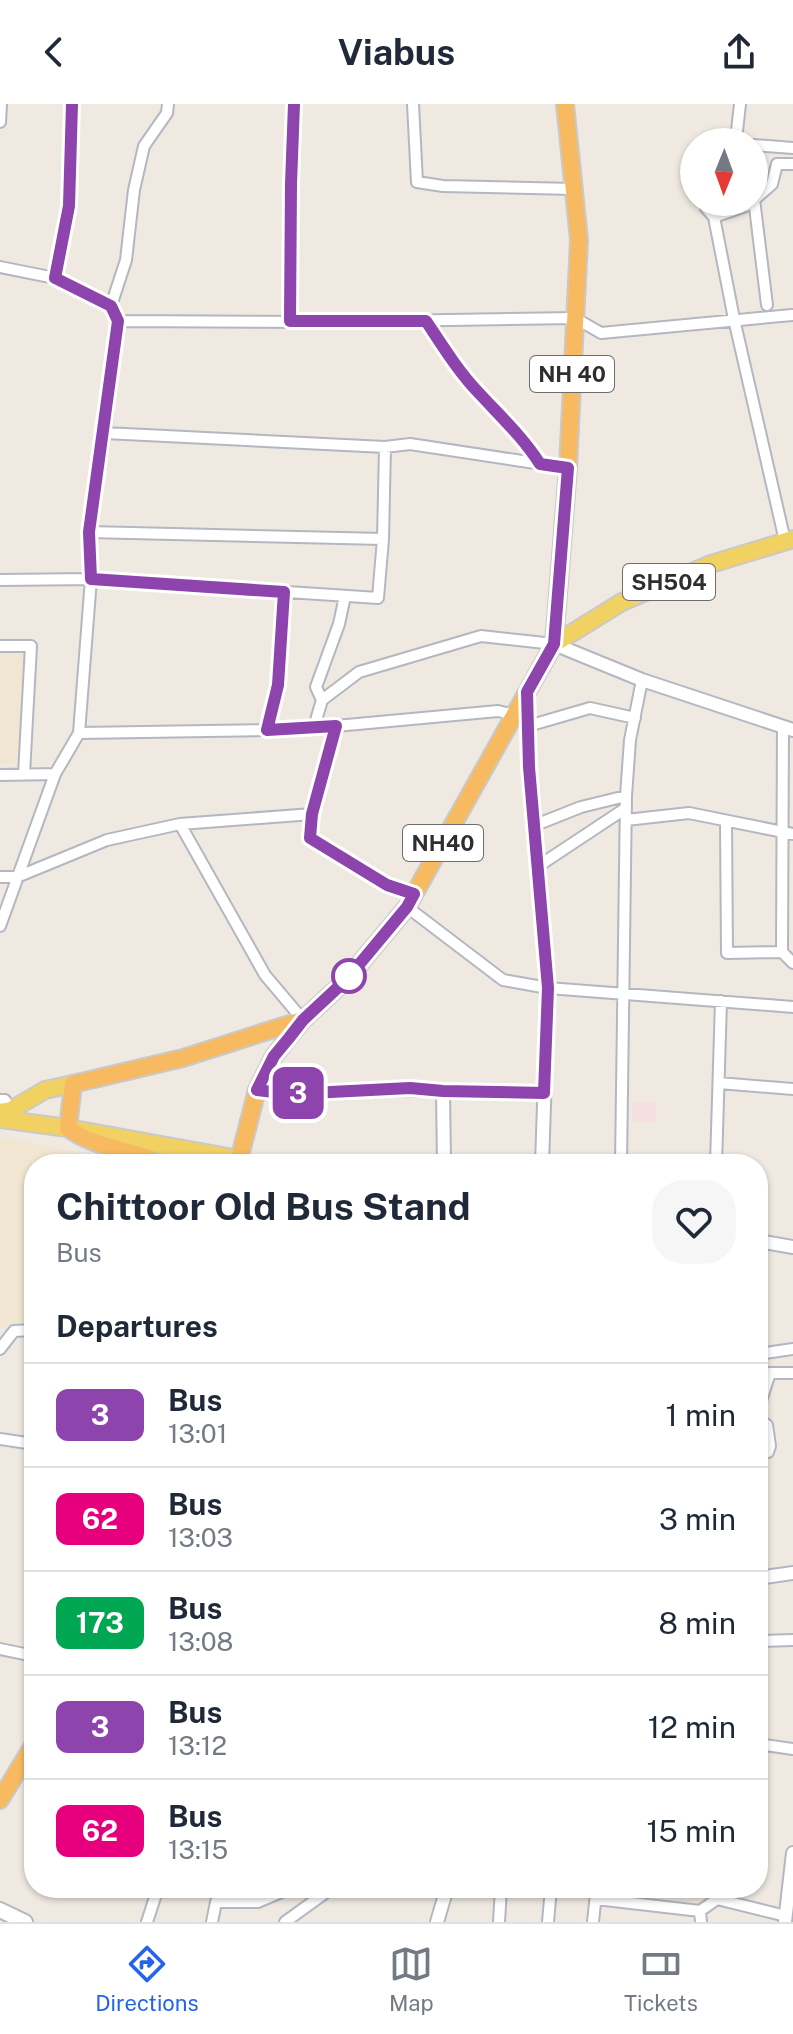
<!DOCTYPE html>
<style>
:root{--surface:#fff;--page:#f6f6f7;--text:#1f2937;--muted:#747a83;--line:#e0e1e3;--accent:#2563eb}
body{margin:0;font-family:"Public Sans",sans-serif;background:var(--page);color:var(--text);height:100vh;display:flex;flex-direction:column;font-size:30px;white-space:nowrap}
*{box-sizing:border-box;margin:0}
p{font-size:26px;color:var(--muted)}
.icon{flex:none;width:44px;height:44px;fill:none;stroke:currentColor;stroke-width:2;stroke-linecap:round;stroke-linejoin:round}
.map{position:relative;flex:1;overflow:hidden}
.details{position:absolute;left:24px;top:1050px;width:744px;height:744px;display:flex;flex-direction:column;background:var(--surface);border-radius:32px;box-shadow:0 2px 6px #0004}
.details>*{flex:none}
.badge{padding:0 16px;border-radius:12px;font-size:28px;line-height:52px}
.needle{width:52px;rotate:181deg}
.controls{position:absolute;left:680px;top:24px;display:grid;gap:16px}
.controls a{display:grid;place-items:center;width:88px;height:88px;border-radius:50%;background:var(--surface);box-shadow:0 2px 6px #0004;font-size:40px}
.map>.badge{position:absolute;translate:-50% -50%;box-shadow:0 0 0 4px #fff}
h2{padding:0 32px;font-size:30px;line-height:72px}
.round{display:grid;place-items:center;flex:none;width:84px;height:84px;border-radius:32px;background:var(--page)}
.head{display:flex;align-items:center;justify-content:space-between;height:136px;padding:0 32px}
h1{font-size:38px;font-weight:700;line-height:60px}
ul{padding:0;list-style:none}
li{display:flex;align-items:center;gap:24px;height:104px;padding:0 32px;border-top:2px solid var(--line)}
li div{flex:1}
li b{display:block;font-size:30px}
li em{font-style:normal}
li .badge{min-width:88px;font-weight:700;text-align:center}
header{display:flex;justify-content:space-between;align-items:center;height:104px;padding:0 32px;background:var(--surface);font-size:36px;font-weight:700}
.dock{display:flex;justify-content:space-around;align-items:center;height:112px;border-top:2px solid var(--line);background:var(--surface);font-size:22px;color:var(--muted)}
.dock a{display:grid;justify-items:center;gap:4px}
.dock .on{color:var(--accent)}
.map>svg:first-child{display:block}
</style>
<header><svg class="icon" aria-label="back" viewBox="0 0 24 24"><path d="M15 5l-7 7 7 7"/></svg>Viabus<svg class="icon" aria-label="share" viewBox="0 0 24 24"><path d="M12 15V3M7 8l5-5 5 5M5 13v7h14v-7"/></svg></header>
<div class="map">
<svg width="793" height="1818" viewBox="0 0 793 1818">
<rect width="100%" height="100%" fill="#efe9e1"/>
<path fill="#f0e6d1" d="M 0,548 L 25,549 L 18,659 L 0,660 Z
M 0,1033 L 134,1060 L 34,1060 L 34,1215 L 0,1224 Z"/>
<path fill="#f5dfe0" d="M 656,998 L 656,1017 L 633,1018 L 632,999 Z"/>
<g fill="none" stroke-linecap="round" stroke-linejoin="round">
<defs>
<path id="minor" d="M 168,0 L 167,9 L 144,42 L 134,86 L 126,156 L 111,202 L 118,217 L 329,218 L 575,214 L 601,229 L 792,211
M 413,0 L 417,78 L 443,82 L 574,85
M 0,18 L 1,0
M 718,38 L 736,36 L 740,0
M 754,41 L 793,44
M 754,95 L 767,201
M 754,96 L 772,80 L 777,60 L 793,60
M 707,98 L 706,104 L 714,113 L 746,102 L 751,98
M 714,113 L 734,215 L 785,437
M 0,163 L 55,174 L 69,102 L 72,0
M 55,174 L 111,202
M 118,217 L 105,329 L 385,343 L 410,340 L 568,364
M 290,217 L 291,80 L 294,0
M 426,217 C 442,241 458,267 478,288 C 500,312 522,332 540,360
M 105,329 L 89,428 L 383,435 L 385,343
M 89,428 L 91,475 L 378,494 L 383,435
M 0,476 L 91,475 L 79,629 L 267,626 L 278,581 L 284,488
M 0,542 L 31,542 L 24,670
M 322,596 L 316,583 L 339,520 L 345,492
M 528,622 L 590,604 L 635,614
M 783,622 L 782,848 L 793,859
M 314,623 L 322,596 L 359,568 L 481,532 L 554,540
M 267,626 L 336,622
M 0,671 L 55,670 L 79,629
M 312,710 L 310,734 L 387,781 L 414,790
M 626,716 L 689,709 L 793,730
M 726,717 L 727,849 L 782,848
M 180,720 L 312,710 L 336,622 L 498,607 L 515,611
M 533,722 L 581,703 L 626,692
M 537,763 L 626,704
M 0,773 L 17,773 L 107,736 L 180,720 L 265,871 L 303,916
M 407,803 L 503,876 L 548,884 L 793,903
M 0,822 L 55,670
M 719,979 L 793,985
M 0,996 L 5,996 L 13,1011
M 621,1060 L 626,692 L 630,636 L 642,576
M 716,1060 L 721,897
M 0,1245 L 14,1227 L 34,1226
M 758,1250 L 793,1245
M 758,1306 L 770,1269 L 793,1269
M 758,1315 L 767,1321 L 770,1342 L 768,1348 L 758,1348
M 0,1335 L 34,1340
M 758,1537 L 793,1536
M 0,1545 L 34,1552
M 758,1640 L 793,1645
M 562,1784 L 597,1787 L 597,1784
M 596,1795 L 700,1807 L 701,1818
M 700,1807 L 717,1795 L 786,1812
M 147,1818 L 158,1784
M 212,1818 L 216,1798 L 258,1798 L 291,1784
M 285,1818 L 332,1784
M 499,1818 L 501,1784
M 548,1818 L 551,1784
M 593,1818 L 596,1789"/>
<path id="tertiary" d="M 554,540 L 642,576 L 793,626
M 527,588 L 529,663 L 548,884 L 542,1060
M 257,986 C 319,992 381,981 443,987
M 444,1060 L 443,987 L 544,989
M 758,1137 L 793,1143
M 758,1474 L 793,1469
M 437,1818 L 447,1784
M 785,1818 L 793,1749"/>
<path id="secondary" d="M 0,1806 L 25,1818"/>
<path id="primary" d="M 554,540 L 622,498 L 711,460 L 793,435
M 0,1008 L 11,1006 L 45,986 L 73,980
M 0,1015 L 68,1024 L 239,1055"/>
<path id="trunk" d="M 163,1060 C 131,1044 97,1046 68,1024 L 73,980 L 183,954 L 302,916
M 238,1060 L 257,986 L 274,952 L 303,916 L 347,875 L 407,803 L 554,540 L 568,364 L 579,136 L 565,0
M 0,1696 L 34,1640"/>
</defs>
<use href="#minor" stroke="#b4b7c1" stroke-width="14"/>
<use href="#tertiary" stroke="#b4b7c1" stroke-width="16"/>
<use href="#secondary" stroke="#b4b7c1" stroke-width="18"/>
<use href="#primary" stroke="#c9c9c9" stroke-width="20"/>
<use href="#trunk" stroke="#c9c9c9" stroke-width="20"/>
<use href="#minor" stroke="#fff" stroke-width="10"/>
<use href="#tertiary" stroke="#fff" stroke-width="12"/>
<use href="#secondary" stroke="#fff" stroke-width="14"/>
<use href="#primary" stroke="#f2d163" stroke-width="16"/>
<use href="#trunk" stroke="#f8ba60" stroke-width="16"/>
</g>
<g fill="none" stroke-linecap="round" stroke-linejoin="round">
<defs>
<path id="line" d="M 72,0 L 69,102 L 55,174 L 111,202 L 118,217 L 89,428 L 91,475 L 284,488 L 278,581 L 267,626 L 336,622 L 312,710 L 310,734 L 387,781 L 414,790 L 407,803 L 347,875 L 303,916 L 289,934 L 274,952 L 257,986 L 291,990 L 410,984 L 443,987 L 544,989 L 548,884 L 529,663 L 527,588 L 554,540 L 568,364 L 540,360 C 522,332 500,312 478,288 C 458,267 442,241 426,217 L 290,217 L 291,80 L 294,0"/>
</defs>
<use href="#line" stroke="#fff" stroke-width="18"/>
<use href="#line" stroke="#8e44ad" stroke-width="12"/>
</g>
<circle fill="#fff" stroke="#8e44ad" stroke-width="4" cx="349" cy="872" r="16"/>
<g text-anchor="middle" stroke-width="8" stroke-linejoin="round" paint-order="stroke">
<g fill="#fff" stroke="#6d6d6d" stroke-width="2">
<rect x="530" y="252" width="84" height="36" rx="6"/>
<rect x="623" y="460" width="92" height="36" rx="6"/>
<rect x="403" y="721" width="80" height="36" rx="6"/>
</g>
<g font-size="22" font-weight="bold" fill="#2e2e2e">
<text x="572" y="278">NH 40</text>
<text x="669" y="486">SH504</text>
<text x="443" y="747">NH40</text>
</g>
</g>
</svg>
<div class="controls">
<a><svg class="needle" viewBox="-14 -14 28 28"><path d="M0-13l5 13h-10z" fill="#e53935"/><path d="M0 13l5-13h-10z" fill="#747a83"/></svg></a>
</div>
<b class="badge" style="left:298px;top:989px;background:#8e44ad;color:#fff">3</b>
<section class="details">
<div class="head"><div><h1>Chittoor Old Bus Stand</h1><p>Bus</p></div><a class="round"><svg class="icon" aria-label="heart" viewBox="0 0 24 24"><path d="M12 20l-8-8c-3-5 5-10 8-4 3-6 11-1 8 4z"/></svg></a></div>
<h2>Departures</h2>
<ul>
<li><span class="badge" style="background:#8e44ad;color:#fff">3</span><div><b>Bus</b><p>13:01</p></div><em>1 min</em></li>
<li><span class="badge" style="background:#e6007e;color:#fff">62</span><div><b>Bus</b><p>13:03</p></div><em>3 min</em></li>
<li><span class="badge" style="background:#00a651;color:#fff">173</span><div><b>Bus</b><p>13:08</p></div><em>8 min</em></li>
<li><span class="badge" style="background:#8e44ad;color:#fff">3</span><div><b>Bus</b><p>13:12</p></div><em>12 min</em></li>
<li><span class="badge" style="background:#e6007e;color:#fff">62</span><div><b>Bus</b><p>13:15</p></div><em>15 min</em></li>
</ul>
</section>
</div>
<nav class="dock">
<a class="on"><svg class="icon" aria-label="directions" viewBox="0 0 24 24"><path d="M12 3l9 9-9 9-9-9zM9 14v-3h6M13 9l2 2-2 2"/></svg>Directions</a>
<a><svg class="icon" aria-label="map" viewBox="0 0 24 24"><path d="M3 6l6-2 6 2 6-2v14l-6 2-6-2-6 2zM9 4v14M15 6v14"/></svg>Map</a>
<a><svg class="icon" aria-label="tickets" viewBox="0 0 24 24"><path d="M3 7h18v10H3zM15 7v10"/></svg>Tickets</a>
</nav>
